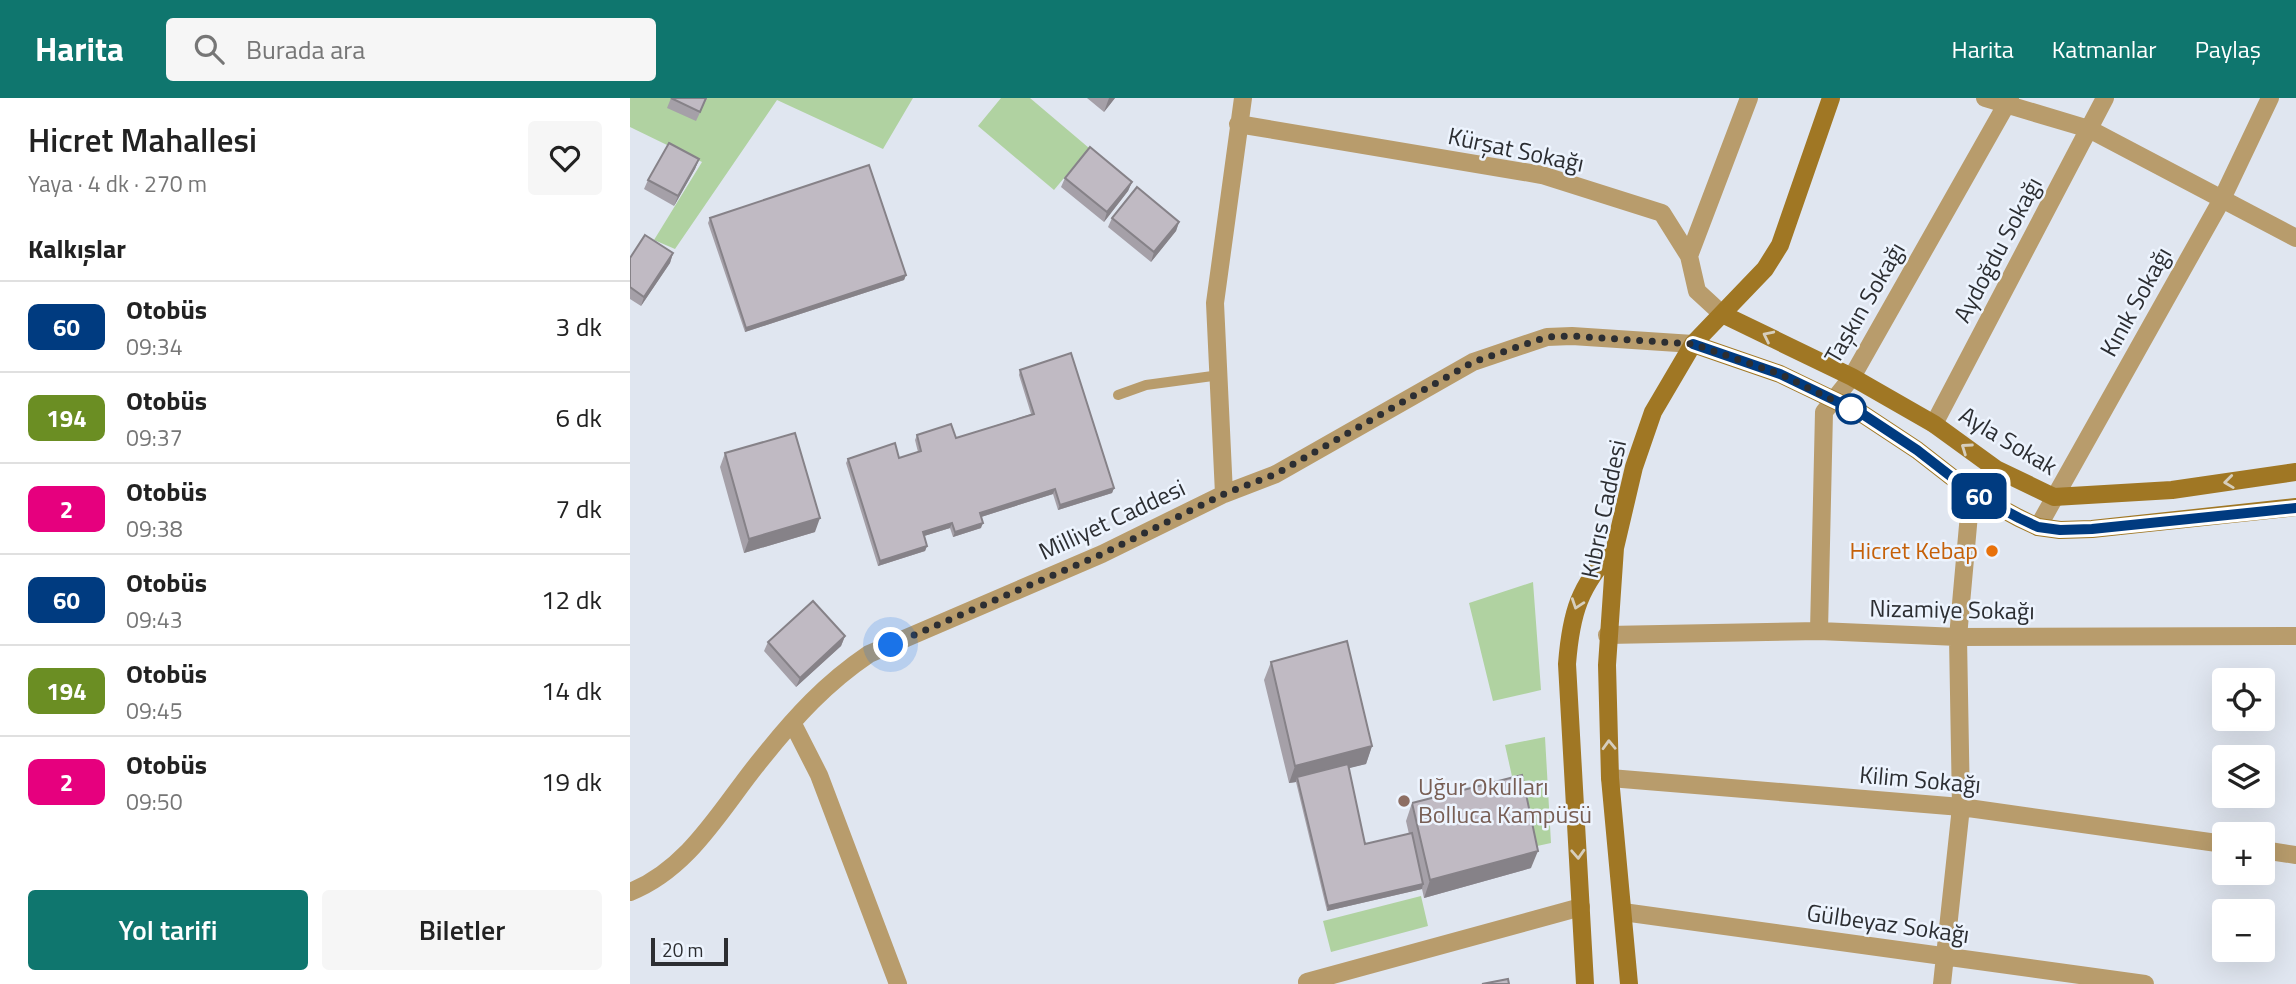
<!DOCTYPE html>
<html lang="tr">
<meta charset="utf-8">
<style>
:root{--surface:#fff;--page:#f6f6f6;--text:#222;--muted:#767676;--line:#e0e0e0;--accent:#0f766e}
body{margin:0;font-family:"Titillium Web",sans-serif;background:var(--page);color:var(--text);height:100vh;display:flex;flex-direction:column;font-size:26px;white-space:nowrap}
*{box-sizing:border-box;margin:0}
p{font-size:23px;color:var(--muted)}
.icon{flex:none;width:38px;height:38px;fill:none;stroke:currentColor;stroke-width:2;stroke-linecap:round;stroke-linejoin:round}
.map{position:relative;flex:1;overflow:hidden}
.details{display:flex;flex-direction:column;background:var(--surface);width:630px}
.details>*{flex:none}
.badge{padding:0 14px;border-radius:10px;font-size:24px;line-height:46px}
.controls{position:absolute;left:1582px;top:570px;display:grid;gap:14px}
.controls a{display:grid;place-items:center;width:63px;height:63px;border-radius:7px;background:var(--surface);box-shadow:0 7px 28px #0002;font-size:35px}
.scale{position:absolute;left:21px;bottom:18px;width:77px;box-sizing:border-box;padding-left:7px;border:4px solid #2c2e32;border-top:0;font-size:19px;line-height:24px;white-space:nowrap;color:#2c2e32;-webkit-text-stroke:5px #edf4fe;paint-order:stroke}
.you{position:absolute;width:35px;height:35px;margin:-18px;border:5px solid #fff;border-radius:50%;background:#1a73e8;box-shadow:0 0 0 10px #1a73e833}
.map>.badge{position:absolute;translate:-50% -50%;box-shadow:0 0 0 4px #fff}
h2{padding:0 28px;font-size:26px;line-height:63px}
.round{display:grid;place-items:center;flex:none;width:74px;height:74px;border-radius:7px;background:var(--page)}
.summary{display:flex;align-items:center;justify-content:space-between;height:119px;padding:0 28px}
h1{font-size:33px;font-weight:600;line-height:52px}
.cta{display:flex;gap:14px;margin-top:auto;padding:14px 28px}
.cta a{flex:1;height:80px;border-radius:7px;background:var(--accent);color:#fff;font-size:28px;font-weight:600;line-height:80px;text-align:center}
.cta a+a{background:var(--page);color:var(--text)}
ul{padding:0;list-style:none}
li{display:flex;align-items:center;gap:21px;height:91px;padding:0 28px;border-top:2px solid var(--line)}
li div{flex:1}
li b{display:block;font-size:26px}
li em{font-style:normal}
li .badge{min-width:77px;font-weight:700;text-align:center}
header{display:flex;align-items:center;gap:42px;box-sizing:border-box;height:98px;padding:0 35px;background:var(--accent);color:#fff}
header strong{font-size:33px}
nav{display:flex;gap:38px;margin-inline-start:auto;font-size:24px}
.search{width:490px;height:63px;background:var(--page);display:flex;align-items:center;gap:18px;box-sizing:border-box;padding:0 24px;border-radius:7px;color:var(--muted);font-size:26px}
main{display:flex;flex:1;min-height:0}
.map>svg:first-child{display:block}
</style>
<header>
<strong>Harita</strong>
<div class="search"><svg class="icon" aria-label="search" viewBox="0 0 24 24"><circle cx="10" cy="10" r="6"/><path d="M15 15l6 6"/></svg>Burada ara</div>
<nav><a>Harita</a><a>Katmanlar</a><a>Paylaş</a></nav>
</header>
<main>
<section class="details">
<div class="summary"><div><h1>Hicret Mahallesi</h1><p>Yaya · 4 dk · 270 m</p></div><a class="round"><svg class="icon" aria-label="heart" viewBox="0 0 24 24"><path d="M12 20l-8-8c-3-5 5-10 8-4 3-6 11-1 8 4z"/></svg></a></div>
<h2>Kalkışlar</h2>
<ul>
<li><span class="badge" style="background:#003b80;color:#fff">60</span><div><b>Otobüs</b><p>09:34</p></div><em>3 dk</em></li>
<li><span class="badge" style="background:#6b8e23;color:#fff">194</span><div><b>Otobüs</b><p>09:37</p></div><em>6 dk</em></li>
<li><span class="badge" style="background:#e6007e;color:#fff">2</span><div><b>Otobüs</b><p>09:38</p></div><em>7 dk</em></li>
<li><span class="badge" style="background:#003b80;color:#fff">60</span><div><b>Otobüs</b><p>09:43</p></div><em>12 dk</em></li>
<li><span class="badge" style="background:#6b8e23;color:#fff">194</span><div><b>Otobüs</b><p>09:45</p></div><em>14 dk</em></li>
<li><span class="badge" style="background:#e6007e;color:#fff">2</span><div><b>Otobüs</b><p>09:50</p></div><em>19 dk</em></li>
</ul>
<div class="cta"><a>Yol tarifi</a><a>Biletler</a></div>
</section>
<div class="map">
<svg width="1666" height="886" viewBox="0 0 1666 886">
<rect width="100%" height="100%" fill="#e0e6f0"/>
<path fill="#b0d2a1" d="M 0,0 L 283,0 L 253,51 L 147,2 L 45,151 L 24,142 L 72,64 L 0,29 Z
M 371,0 L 400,0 L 459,50 L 424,92 L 348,28 Z
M 903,484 L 911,592 L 863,603 L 839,505 Z
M 915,639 L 921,745 L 898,750 L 875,647 Z
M 791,798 L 798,828 L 701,854 L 693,823 Z"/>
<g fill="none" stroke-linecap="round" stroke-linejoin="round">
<path stroke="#b89c6c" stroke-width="10" d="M 488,297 L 516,287 L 590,277"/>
<path stroke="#b89c6c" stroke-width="18" d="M 1355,0 L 1459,31 L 1666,140
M 608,26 L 912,77 L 1032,115 L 1059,158 L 1067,193 L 1092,216
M 1059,158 L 1119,0
M 1304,326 L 1475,0
M 594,396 L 585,205 L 613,0
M 1408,429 L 1591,103 L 1640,0
M 1189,533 L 1194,314 L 1222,279 L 1380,0
M 977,537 L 1189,533 L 1328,539 L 1666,538
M 163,626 L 189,677 L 268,886
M 980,680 L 1331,709 L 1594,746
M 1633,752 L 1666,757
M 0,794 C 61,770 93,707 133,659 C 165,619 196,585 239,556 L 472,456 L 594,396 L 646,376 L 843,264 L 917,239 L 942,238 L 1063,246
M 993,814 L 1515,886
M 677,884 L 951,809
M 1312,886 L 1331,709 L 1328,539 L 1341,394"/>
<path stroke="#a07724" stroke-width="18" d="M 1092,216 L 1222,279 L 1304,326 L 1366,371 L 1424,399 L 1542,392 L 1666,374
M 1063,246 L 1150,276 L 1231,315 L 1287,352 L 1341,394 L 1389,420 L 1408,429 L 1430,432 L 1462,431 L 1666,409
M 955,886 L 937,566 C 941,515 949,488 985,450
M 999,886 L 980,680 L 977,567 L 985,450 L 1004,369 L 1023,314 L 1063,246 L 1135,171 L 1150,147 L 1201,0"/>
</g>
<path fill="#a5a0a8" d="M 41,0 L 77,0 L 66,23 L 37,10 Z
M 457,0 L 485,0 L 474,14 Z
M 69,61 L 65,71 L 44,108 L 14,91 L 18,82 Z
M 435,80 L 502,84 L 498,93 L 474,124 L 431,89 Z
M 80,120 L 276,177 L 274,182 L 115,234 L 78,125 Z
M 482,120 L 549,124 L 546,133 L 521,164 L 478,129 Z
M 43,155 L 40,165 L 11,208 L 0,201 L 0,160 Z
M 390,272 L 484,390 L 482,395 L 428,412 L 423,396 L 351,419 L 351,430 L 323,439 L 320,430 L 294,438 L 297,448 L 295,453 L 248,468 L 216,365 L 218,361 L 269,360 L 288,354 L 285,342 L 287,337 L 326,340 L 401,316 L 389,277 Z
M 95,355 L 185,434 L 114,455 L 90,369 Z
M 215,538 L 211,548 L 166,589 L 134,553 L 138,544 Z
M 641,564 L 742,648 L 736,666 L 718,670 L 735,746 L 779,736 L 776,723 L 782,705 L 901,770 L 794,800 L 792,791 L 697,813 L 666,684 L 659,685 L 634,582 Z"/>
<path fill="#868288" d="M 479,0 L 485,0 L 474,14 Z
M 69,61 L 65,71 L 44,108 L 48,98 Z
M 502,84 L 498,93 L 474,124 L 477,114 Z
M 549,124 L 546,133 L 521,164 L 524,154 Z
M 43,155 L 40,165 L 11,208 L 14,199 Z
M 276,177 L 274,182 L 115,234 L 116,230 Z
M 484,390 L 482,395 L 428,412 L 430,407 Z
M 425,391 L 423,396 L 348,420 L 350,415 Z
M 190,420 L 185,434 L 114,455 L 119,441 Z
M 322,425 L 320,430 L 291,439 L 293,434 Z
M 353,425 L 351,430 L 323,439 L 325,434 Z
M 297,448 L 295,453 L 248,468 L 250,463 Z
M 215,538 L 211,548 L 166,589 L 170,580 Z
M 742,648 L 736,666 L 668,683 L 667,679 L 666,684 L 659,685 L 665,668 Z
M 908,753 L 901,770 L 794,800 L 800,782 Z
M 793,786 L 792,791 L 697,813 L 698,808 Z"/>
<path fill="#c0bac3" stroke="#868288" stroke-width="2" d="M 41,0 L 76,0 L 70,14 Z
M 39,45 L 69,61 L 48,98 L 18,82 Z
M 460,49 L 502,84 L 477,114 L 435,80 Z
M 239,67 L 276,177 L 116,230 L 80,120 Z
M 507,89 L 549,124 L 524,154 L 482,120 Z
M 15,137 L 43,155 L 14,199 L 0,189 L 0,160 Z
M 441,255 L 484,390 L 430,407 L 425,391 L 350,415 L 353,425 L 325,434 L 322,425 L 293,434 L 297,448 L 250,463 L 218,361 L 265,345 L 269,360 L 291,353 L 287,337 L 321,326 L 326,340 L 404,316 L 390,272 Z
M 165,335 L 190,420 L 119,441 L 95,355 Z
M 183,503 L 215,538 L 170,580 L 138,544 Z
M 717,543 L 742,648 L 665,668 L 641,564 Z
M 718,666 L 735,746 L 782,735 L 793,786 L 698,808 L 667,679 Z
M 892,677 L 908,753 L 800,782 L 782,705 Z
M 878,881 L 879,886 L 852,886 Z"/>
<defs><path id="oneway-chevron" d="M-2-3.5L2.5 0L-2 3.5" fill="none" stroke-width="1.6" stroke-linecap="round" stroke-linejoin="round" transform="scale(1.75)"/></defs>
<g stroke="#d6cebd">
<use href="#oneway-chevron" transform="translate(1138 238) rotate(-154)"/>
<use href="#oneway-chevron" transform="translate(1336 350) rotate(-145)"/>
<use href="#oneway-chevron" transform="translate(1599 384) rotate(173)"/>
<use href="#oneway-chevron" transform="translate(947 506) rotate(109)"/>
<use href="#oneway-chevron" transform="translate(979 647) rotate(-92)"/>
<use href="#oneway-chevron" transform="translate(948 756) rotate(87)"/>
</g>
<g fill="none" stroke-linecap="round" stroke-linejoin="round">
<defs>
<path id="line" d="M 1063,246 L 1150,276 L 1231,315 L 1287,352 L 1341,394 L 1389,420 L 1408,429 L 1430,432 L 1462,431 L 1666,410"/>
</defs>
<use href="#line" stroke="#fff" stroke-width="16"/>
<use href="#line" stroke="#003b80" stroke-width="10"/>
<path stroke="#2c2e32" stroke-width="7" stroke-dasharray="0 12.6" d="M 261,547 L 472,456 L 594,396 L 646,376 L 843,264 L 917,239 L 942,238 L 1063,246 L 1150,276 L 1221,311"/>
</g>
<circle fill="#fff" stroke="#003b80" stroke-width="3.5" cx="1221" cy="311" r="14"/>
<circle fill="#e8710a" stroke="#edf4fe" stroke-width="2.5" cx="1362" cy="453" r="7"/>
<circle fill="#8d6e63" stroke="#edf4fe" stroke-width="2.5" cx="774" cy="703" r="7"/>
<g text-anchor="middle" stroke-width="5" stroke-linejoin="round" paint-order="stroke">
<g font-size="24" fill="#2c2e32" stroke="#edf4fe">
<text transform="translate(886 52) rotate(12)" y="8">Kürşat Sokağı</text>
<text transform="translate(1368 152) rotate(-62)" y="8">Aydoğdu Sokağı</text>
<text transform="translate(1506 204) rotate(-61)" y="8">Kınık Sokağı</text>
<text transform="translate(1235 205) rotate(-60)" y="8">Taşkın Sokağı</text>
<text transform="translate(1378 343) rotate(31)" y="8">Ayla Sokak</text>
<text transform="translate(974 411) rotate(-78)" y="8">Kıbrıs Caddesi</text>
<text transform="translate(482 422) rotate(-25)" y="8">Milliyet Caddesi</text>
<text transform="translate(1322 512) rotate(1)" y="8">Nizamiye Sokağı</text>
<text transform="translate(1290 682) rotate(5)" y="8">Kilim Sokağı</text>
<text transform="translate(1258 826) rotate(8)" y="8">Gülbeyaz Sokağı</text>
</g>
<g font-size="24" fill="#c56008" stroke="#edf4fe" text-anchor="end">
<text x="1348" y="461">Hicret Kebap</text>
</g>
<g font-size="24" fill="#785e54" stroke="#edf4fe" text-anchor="start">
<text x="788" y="697">Uğur Okulları<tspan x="788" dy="28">Bolluca Kampüsü</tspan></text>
</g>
</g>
</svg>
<div class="controls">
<a><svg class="icon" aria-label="locate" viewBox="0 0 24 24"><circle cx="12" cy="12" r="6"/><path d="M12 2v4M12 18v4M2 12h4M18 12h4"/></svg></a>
<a><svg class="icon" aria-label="layers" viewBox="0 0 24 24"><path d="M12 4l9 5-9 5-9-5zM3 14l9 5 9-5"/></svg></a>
<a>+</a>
<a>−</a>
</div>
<div class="scale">20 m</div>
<div class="you" style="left:261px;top:547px"></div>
<b class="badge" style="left:1349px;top:398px;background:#003b80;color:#fff">60</b>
</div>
</main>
